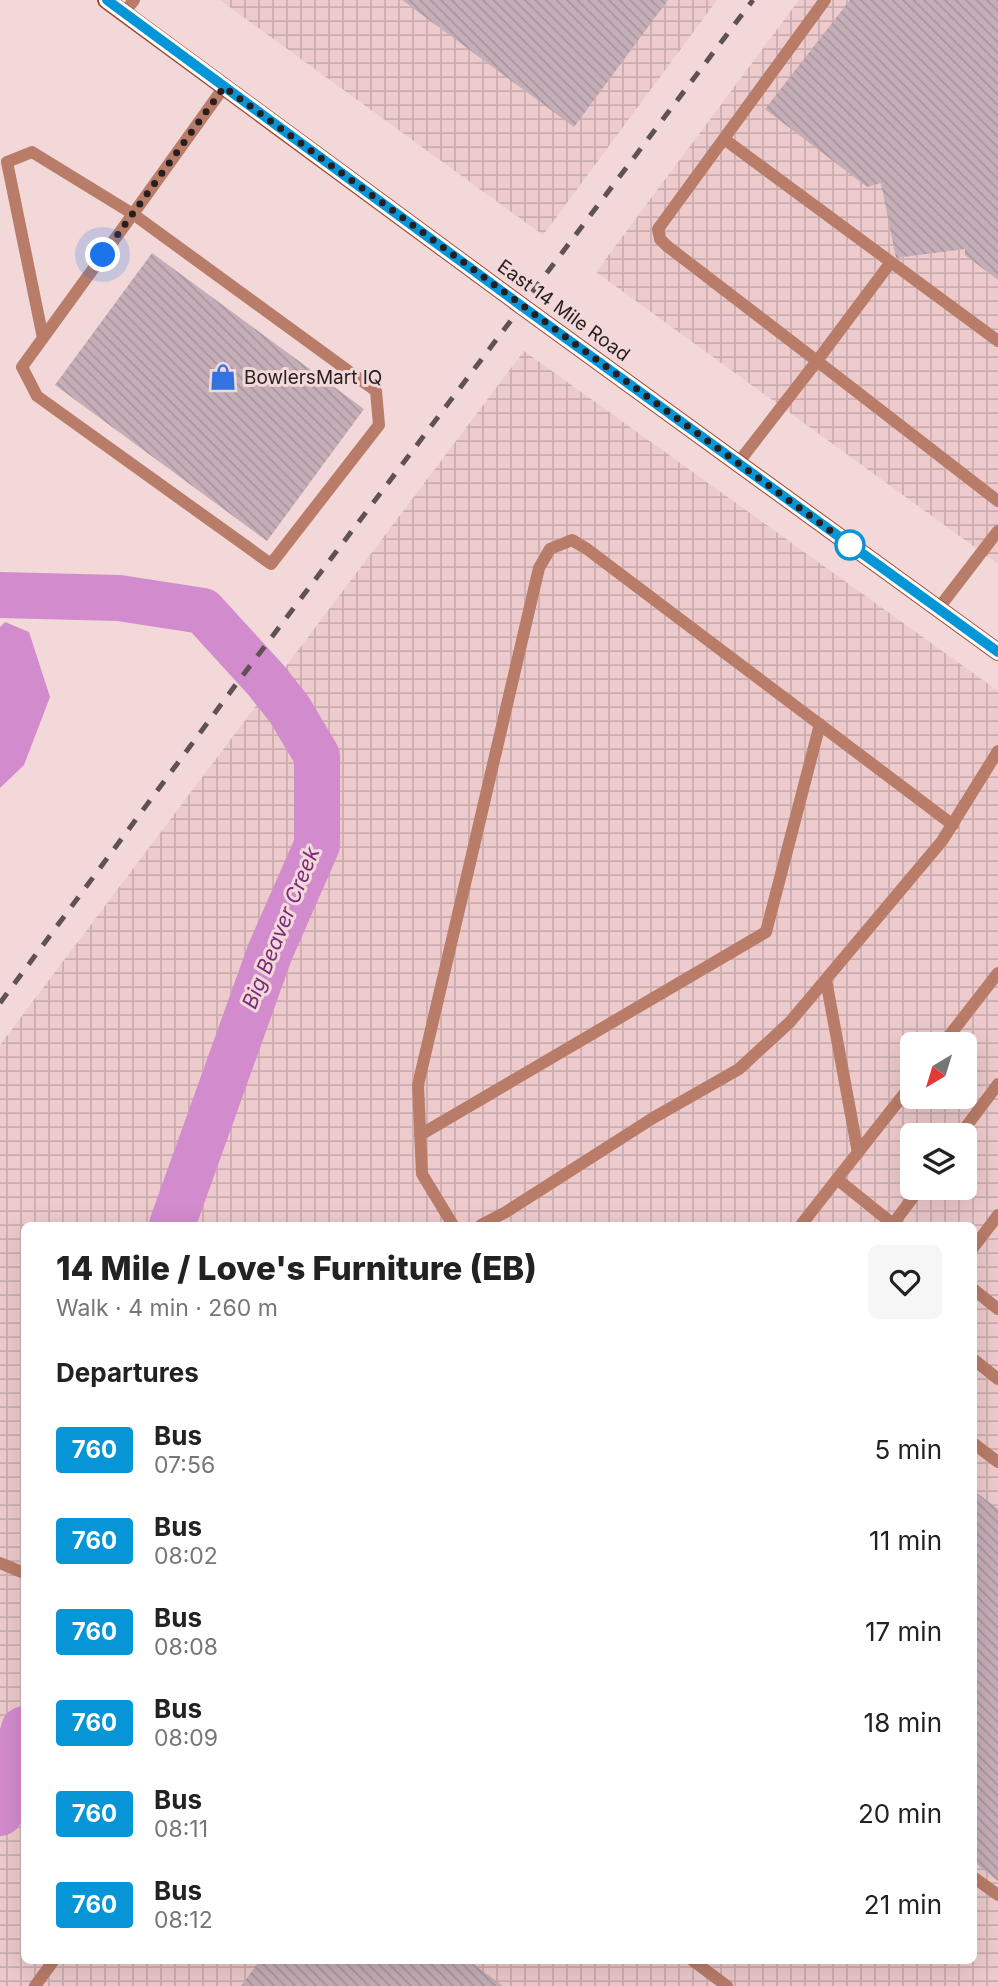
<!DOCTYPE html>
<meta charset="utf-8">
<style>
:root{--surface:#fff;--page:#f6f6f6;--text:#222;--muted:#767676}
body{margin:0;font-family:Inter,sans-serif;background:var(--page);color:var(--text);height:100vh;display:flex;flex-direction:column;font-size:26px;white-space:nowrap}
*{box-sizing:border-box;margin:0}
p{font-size:23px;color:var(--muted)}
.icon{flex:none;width:38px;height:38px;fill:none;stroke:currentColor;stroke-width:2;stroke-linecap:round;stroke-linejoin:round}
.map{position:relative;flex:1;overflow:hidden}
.side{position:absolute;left:21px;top:1222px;width:956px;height:742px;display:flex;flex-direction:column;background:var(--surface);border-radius:10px;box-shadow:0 7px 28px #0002}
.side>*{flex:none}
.badge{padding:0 14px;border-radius:5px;font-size:24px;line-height:46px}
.needle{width:46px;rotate:218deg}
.fabs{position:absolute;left:900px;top:1032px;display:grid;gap:14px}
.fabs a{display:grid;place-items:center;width:77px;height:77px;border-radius:10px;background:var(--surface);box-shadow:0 7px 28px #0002;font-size:35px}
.you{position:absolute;width:35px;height:35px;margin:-18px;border:5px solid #fff;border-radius:50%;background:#1a73e8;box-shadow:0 0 0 10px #1a73e833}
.map>.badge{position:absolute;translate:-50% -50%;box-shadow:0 0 0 4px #fff}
h2{padding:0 35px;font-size:26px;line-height:63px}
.round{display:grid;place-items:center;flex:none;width:74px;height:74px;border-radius:10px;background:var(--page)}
.headline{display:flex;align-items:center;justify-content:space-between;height:119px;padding:0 35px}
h1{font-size:33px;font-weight:800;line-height:52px}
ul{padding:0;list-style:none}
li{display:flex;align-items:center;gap:21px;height:91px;padding:0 35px}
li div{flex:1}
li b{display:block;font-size:26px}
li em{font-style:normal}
li .badge{min-width:77px;font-weight:700;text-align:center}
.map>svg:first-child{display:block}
</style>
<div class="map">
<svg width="998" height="1986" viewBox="0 0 998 1986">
<defs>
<pattern id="industrial-grid" width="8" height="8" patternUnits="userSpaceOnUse" patternTransform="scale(1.75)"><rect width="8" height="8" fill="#edcacc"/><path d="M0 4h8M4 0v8" fill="none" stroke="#cbadaf"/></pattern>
<pattern id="building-back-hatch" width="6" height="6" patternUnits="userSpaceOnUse" patternTransform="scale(1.75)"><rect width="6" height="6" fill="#c5aeb7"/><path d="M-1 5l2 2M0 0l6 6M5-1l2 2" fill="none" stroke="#a9959d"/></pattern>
</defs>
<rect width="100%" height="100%" fill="#f2d8d9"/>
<path fill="url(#industrial-grid)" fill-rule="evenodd" d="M 220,0 L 717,0 L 543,235 Z
M 799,0 L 998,0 L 998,564 L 596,272 Z
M 524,351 L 998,691 L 998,1986 L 0,1986 L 0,1045 ZM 912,1045 L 964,1045 L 964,1097 L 912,1097 ZM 912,1136 L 964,1136 L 964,1188 L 912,1188 ZM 24,1225 L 973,1225 L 973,1960 L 24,1960 Z"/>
<path fill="#d28bcc" d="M 5,622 L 29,632 L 50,697 L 24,765 L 0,788 L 0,627 Z"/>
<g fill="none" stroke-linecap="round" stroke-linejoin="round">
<path stroke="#d28bcc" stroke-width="46" d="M 0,595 L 119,598 L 203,611 L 266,680 L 289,709 L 317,756 L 317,845 L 270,952 L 172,1225
M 0,1813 L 24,1729"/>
</g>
<path fill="url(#building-back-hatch)" d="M 402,0 L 668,0 L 574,127 Z
M 850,0 L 998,0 L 998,280 L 965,255 L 965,249 L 896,258 L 881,183 L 867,187 L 765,109 Z
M 152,253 L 364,409 L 267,541 L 55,385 Z
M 973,1490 L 998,1509 L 998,1881 L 973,1861 Z
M 260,1960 L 468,1960 L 503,1986 L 241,1986 Z"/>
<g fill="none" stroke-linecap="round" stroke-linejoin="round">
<path stroke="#b87c68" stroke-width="12" d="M 124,13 L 134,0
M 724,139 L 998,341
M 133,214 L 376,391 L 379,425 L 271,564 L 37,396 L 22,367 Z
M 891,262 L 817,361 L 998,501
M 43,338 L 7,162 L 32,152 L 133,214 L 224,87
M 738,463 L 817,361 L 667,246 L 660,239 L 658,229 L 825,0
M 938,609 L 998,531
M 826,980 L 858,1153
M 942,1045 L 998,973
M 420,1135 L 766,932 L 820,724
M 959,1136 L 998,1084
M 893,1224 L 920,1188
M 453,1225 L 422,1174 L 418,1085 L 539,568 L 550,549 L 572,540 L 587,549 L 953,825
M 481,1225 L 506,1212 L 653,1118 L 739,1069 L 790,1022 L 942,841 L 998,751
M 801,1225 L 837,1179
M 894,1225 L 837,1179 L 912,1084
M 973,1248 L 998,1215
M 973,1289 L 998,1309
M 973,1359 L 998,1379
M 973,1443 L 998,1462
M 0,1563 L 24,1573
M 973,1877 L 998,1895
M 692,1960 L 727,1986
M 35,1986 L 54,1960"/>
<path stroke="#a0492c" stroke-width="18" d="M 106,0 L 523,307 L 998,652"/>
<path stroke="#605253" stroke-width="5" stroke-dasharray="12 12" stroke-linecap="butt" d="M 0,1003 L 234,687 L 753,0"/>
</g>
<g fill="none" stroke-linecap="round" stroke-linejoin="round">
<defs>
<path id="line" d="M 107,0 L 523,307 L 998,652"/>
</defs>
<use href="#line" stroke="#fff" stroke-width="16"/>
<use href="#line" stroke="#0696d7" stroke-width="10"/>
<path stroke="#271e1f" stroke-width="7" stroke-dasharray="0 12.6" d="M 103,255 L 224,87 L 850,545"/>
</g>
<defs>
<symbol id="shop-bare" viewBox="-9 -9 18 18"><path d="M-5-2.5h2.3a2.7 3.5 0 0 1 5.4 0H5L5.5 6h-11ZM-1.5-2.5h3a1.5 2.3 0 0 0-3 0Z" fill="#3372e0" stroke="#f2d8d9" stroke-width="2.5" paint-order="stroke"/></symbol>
</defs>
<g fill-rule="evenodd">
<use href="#shop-bare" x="204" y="358" width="38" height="38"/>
</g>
<circle fill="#fff" stroke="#0696d7" stroke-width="3.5" cx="850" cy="545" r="14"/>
<g text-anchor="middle" stroke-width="6" stroke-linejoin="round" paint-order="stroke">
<g font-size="19" fill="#271e1f" stroke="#f2d8d9">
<text transform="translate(564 310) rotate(36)" y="7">East 14 Mile Road</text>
</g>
<g font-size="19" fill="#271e1f" stroke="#f2d8d9" text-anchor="start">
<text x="244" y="384">BowlersMart IQ</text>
</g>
<g font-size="21" font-style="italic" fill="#7d2979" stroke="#f2d8d9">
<text transform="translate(281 928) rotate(-68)" y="7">Big Beaver Creek</text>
</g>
</g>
</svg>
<div class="fabs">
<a><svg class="needle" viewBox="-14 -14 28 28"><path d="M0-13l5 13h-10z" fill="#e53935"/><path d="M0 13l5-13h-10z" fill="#767676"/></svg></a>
<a><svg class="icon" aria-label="layers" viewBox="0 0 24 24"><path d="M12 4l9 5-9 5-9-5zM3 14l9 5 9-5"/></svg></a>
</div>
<div class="you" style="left:103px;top:255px"></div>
<section class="side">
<div class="headline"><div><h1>14 Mile / Love's Furniture (EB)</h1><p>Walk · 4 min · 260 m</p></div><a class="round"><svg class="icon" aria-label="heart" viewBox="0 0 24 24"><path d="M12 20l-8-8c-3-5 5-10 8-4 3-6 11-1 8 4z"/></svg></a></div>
<h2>Departures</h2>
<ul>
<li><span class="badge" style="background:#0696d7;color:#fff">760</span><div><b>Bus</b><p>07:56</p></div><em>5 min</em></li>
<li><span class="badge" style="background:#0696d7;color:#fff">760</span><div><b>Bus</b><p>08:02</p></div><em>11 min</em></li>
<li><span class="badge" style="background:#0696d7;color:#fff">760</span><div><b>Bus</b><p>08:08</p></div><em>17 min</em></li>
<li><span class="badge" style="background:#0696d7;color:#fff">760</span><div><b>Bus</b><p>08:09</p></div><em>18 min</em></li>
<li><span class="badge" style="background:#0696d7;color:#fff">760</span><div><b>Bus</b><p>08:11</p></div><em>20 min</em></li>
<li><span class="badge" style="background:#0696d7;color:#fff">760</span><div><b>Bus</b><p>08:12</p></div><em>21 min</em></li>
</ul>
</section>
</div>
